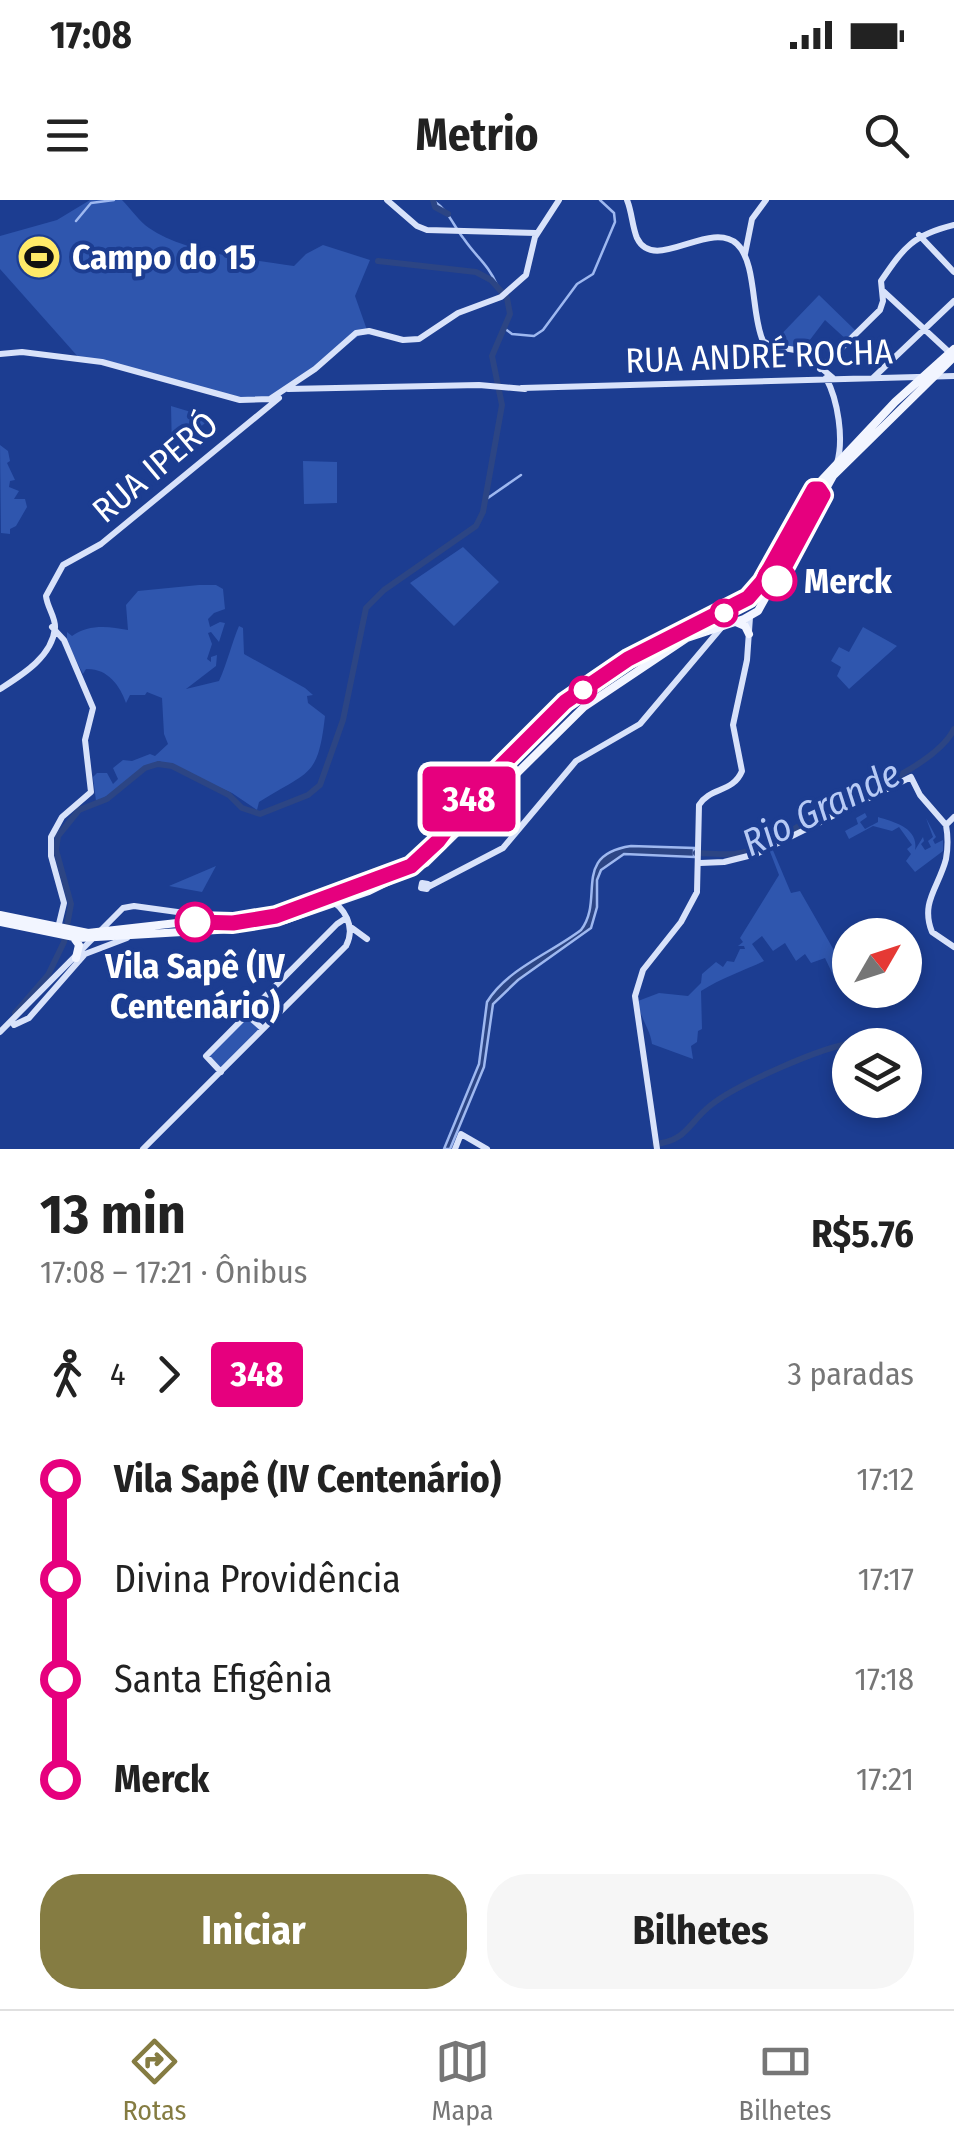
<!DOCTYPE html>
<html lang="pt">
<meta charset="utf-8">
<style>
:root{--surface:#fff;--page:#f6f6f6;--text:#222;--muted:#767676;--line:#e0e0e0;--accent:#857c42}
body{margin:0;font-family:"Fira Sans Condensed",sans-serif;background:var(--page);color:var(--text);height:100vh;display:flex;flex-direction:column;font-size:38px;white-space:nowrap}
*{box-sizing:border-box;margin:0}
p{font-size:32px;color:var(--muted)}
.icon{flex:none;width:55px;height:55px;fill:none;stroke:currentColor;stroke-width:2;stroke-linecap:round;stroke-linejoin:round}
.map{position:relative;height:949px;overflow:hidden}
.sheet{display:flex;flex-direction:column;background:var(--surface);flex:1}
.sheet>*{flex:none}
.badge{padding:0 20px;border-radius:8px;font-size:35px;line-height:65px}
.needle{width:65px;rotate:51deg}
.buttons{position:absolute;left:832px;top:718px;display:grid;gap:20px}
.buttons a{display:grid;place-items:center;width:90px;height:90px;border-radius:50%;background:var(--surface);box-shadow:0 5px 15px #0003;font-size:50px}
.map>.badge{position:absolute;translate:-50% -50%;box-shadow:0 0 0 5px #fff}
.legs{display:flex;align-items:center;gap:15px;height:110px;padding:0 40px;font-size:32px}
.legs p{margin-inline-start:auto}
.summary{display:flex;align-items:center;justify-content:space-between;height:170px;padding:0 40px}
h1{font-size:55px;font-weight:700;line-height:75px}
.primary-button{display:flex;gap:20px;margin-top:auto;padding:20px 40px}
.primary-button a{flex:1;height:115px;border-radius:40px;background:var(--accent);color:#fff;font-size:40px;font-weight:700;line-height:115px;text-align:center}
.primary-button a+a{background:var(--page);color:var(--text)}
ul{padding:0 40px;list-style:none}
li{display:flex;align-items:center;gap:35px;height:100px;font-size:38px}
li i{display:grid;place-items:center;width:15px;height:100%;margin:0 12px;background:currentColor}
li i::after{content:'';width:25px;height:25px;margin:-12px;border:8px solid;border-radius:50%;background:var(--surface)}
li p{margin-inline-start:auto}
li:first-child i{background:linear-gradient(#0000 50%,currentColor 0)}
li:last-child i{background:linear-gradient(currentColor 50%,#0000 0)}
.status{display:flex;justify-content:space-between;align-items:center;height:70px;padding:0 50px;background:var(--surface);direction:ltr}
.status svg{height:28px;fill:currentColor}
header{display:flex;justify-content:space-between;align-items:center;height:130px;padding:0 40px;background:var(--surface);font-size:45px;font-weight:700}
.dock{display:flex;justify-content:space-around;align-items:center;height:140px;border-top:2px solid var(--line);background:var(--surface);font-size:28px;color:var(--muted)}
.dock a{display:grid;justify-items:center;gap:5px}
.dock .current{color:var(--accent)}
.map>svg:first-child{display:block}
</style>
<div class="status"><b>17:08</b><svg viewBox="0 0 49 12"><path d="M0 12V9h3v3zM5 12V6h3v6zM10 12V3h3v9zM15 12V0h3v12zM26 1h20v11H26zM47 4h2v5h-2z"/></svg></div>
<header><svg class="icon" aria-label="menu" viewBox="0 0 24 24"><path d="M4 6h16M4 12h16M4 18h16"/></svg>Metrio<svg class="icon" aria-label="search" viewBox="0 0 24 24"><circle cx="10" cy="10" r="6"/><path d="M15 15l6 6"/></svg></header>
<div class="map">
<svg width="954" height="949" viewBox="0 0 954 949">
<rect width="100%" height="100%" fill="#1c3d91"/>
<path fill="#2f56ae" d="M 90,0 L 122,0 C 131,9 139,21 149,28 C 185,53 252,60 294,66 L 306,54 L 323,45 L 370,60 L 355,96 L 367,130 L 272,198 L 228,199 L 168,179 L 80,159 L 0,69 L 0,36 L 57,20 Z
M 819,95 L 857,132 L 848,141 L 825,120 L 803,149 L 772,144 Z
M 171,206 L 211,218 L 172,251 Z
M 0,245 L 8,251 L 10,261 L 7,263 L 15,280 L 10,281 L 9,287 L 19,291 L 14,299 L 25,299 L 27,307 L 16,326 L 10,329 L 10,334 L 1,333 Z
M 303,261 L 337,262 L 337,303 L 304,304 Z
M 463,347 L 499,382 L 454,426 L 410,383 Z
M 199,385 L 216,385 L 223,389 L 225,409 L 214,413 L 208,419 L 210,427 L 220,422 L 225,423 L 219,442 L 211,432 L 208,433 L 212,444 L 207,459 L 211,462 L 211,457 L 217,455 L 216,466 L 186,489 L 219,481 C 227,464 232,442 239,426 L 243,428 L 244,454 L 305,488 L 313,495 L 307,496 L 308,503 L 325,516 C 318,578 310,570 259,602 L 257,610 L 232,593 L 159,561 C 134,569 120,593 96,601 L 93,577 L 97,573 L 107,573 L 113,584 L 118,579 L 113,568 L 123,560 L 132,561 L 150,554 L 155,556 L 168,544 L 164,534 L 162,498 L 147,492 L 145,495 L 130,495 L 126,503 C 120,485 107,468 86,469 L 83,474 L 67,442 L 67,432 L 72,436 C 88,424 109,426 128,430 L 126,405 L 138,391 Z
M 863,427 L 897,446 L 849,489 L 837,476 L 841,467 L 831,461 L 839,447 L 849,452 Z
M 571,508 L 554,529 L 476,604 L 474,602 L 554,518 Z
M 865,613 L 867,617 L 860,622 L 865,629 L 878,622 L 878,617 C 894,622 919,628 915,650 L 923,637 L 924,641 L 921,644 L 925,650 L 931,647 L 928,641 L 933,637 L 926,618 L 936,637 L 933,640 L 935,644 L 943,640 L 943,651 L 915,672 L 906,661 L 911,654 L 907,649 L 912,645 L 899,627 L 892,631 L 873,626 L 849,639 L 845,631 L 858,624 L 856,618 Z
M 772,648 L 791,693 L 800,691 L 847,773 L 835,779 L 825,758 L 811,763 L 805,754 L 796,761 L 785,743 L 773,751 L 762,736 L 752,744 L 764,761 C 743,771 721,778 701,791 L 702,829 L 698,831 L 697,842 L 691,846 L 693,859 L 652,844 C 650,828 640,819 638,801 L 659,793 L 688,796 L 701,783 L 702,774 L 716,762 L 723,767 L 727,761 L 734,762 L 740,749 L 745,749 L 744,746 L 738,746 L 743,742 L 740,738 L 779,675 L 769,649 Z
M 216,666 L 202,692 L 169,686 Z
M 247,817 L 261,830 L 221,872 L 208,855 Z"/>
<path fill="#2c4584" stroke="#9eb8f0" stroke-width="2.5" d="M 631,646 L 694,648 L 694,657 L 624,654 L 601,670 L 597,680 L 597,707 L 591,728 L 518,780 L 493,804 L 484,867 L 450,949 L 444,949 L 479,864 L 487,802 C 507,769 551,753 581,730 C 605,699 571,655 631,646 Z"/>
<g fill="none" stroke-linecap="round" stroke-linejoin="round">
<path stroke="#9eb8f0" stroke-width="2.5" d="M 434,1 C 449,11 454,27 464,39 C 477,58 488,64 497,85
M 76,21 L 91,3 L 114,0
M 504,128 L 512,134 L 534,136 L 543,130 L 577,84 L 593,74 L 615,22 L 614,13 L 600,0
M 485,300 L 521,275"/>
<path stroke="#2c4584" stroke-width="6" d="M 433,0 L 435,7 L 448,14
M 696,653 C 708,653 723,655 735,654 C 764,650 793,628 819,615 C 854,597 937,565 954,529
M 15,813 L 48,775 L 64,742 L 71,704 L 56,650 L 58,636 L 79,610 L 107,599 L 145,568 L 158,564 L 172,566 L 229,595 L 242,608 L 260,614 L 308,595 L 320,585 L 343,520 L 366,408 L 384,390 L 476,326 L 483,312 L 502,205 L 492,156 L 510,114 L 507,98 L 491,80 L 476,72 L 378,61
M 655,944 C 687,941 688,923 711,905 C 736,885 823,846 854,843"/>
<path stroke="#d8e2fa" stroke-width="6" d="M 387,0 L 417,26 L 427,30 L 536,33
M 627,0 C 632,12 632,26 637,38 C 654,74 710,19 737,44 C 757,63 751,115 763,141 L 772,146 L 801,151 L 833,178
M 919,35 L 954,72
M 745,54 L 752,19 L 766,0
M 882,90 L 950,153
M 0,154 L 22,152 L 102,162 L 240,200 L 270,199 L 315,169 L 356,133 L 369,131 L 403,140 L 419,139 L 458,113 L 501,97 L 526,75 L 535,37 L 559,0
M 820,169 L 880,110 L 883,101 L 881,81 C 904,47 913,35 954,25
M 826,178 C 838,200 844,239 837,263
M 873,178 L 954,101
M 522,188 L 954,176
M 288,189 L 479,185 L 525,189
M 52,427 L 64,440 L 93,508 L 85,540 L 91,592 L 62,617 L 51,637 L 51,656 L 64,703 L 58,728
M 0,489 C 22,475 52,457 55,428 C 56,418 47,407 46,396 L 63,365 L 101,344 L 279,198
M 946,625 L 954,617
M 700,663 L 724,662 L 756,654 L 911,577 L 920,595 L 946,625 C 948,636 948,648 946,659 C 939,687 920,702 932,732 L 954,747
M 422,683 L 428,684 L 427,689 L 421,688 Z
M 428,687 L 503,648 L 576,561 L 640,524 L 721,428
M 352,728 L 367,739
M 247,815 L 263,829
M 14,825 L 29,818 L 85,754 L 127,738
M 0,832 L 123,708 L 134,706 L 228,719
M 221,872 L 206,856 L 337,724 L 346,718
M 143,949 L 346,746 C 356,727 345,707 327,698
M 455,949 L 461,934 L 487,949
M 657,949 L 635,796 L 643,770 L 681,722 L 697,692 L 699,605 C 710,587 733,593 742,571 L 733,525 L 747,460 L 750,417"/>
<path stroke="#f2f5ff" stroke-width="8" d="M 736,422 L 745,426 L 749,434
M 0,715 L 88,733 L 177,723 L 244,722 L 276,716 L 408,668 L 426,655 L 474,593 L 565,503 L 643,451 L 736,406 L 762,383 L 818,284 L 895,202 L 954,149
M 0,722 L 79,738 L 217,730 L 285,720 L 369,691 L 426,663 L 584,507 L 687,438 L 744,419 L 758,411 L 833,276 L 954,157
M 74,738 L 79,745 L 76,758"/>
</g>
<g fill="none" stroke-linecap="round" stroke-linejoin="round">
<defs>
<path id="line-1" d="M 195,722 L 233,723 L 276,716 L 411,666 L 438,641 L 474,593 L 565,502 L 628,459 L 748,398 L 762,382 L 814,289 L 819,289 L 823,295 L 777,381"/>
</defs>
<use href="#line-1" stroke="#fff" stroke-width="22"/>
<use href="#line-1" stroke="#e6007e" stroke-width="15"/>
</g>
<defs>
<symbol id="stadium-disc" viewBox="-11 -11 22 22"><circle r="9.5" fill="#ffea68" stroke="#1c3d91"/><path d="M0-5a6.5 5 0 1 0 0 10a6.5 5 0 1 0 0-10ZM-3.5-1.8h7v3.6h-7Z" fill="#111"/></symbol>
</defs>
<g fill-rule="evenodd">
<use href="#stadium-disc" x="14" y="32" width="50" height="50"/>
</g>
<g fill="#fff" stroke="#e6007e" stroke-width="5">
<circle cx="777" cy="381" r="18"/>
<circle cx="724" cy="413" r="12"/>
<circle cx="583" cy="490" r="12"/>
<circle cx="195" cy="722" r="18"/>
</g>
<g text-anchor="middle" stroke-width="8" stroke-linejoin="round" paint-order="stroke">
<g font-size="35" font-weight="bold" fill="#fff" stroke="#1c3d91" text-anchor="start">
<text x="72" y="69">Campo do 15</text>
</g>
<g font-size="35" fill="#fff" stroke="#1c3d91">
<text transform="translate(759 156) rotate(-2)" y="12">RUA ANDRÉ ROCHA</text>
<text transform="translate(155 267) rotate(-40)" y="12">RUA IPERÓ</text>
</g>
<g font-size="35" font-weight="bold" fill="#fff" stroke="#1c3d91" text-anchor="start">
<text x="804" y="393">Merck</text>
<text x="195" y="778" text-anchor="middle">Vila Sapê (IV<tspan x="195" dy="40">Centenário)</tspan></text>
</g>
<g font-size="38" font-style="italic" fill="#b7caf5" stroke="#1c3d91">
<text transform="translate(821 608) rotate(-26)" y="13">Rio Grande</text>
</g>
</g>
</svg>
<div class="buttons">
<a><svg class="needle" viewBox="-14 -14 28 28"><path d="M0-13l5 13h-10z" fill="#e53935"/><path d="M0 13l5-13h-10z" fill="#767676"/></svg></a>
<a><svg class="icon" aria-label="layers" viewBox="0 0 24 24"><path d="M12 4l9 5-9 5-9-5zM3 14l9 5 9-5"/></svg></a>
</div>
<b class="badge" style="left:469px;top:599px;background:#e6007e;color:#fff">348</b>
</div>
<section class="sheet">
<div class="summary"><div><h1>13 min</h1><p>17:08 – 17:21 · Ônibus</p></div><b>R$5.76</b></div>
<div class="legs"><svg class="icon" aria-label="walk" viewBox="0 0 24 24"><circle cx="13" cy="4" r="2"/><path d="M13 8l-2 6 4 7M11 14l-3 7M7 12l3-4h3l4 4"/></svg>4<svg class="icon" aria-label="forward" viewBox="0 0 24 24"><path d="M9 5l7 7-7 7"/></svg><b class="badge" style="background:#e6007e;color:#fff">348</b><p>3 paradas</p></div>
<ul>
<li><i style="color:#e6007e"></i><b>Vila Sapê (IV Centenário)</b><p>17:12</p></li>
<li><i style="color:#e6007e"></i><span>Divina Providência</span><p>17:17</p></li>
<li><i style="color:#e6007e"></i><span>Santa Efigênia</span><p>17:18</p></li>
<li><i style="color:#e6007e"></i><b>Merck</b><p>17:21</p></li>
</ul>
<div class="primary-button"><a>Iniciar</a><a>Bilhetes</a></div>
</section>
<nav class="dock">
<a class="current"><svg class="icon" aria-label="directions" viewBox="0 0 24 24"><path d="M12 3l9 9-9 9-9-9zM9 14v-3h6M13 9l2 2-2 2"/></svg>Rotas</a>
<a><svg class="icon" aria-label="map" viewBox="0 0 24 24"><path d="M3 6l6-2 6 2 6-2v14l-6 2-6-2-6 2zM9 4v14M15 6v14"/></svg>Mapa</a>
<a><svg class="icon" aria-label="tickets" viewBox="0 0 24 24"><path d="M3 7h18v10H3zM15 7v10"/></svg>Bilhetes</a>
</nav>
